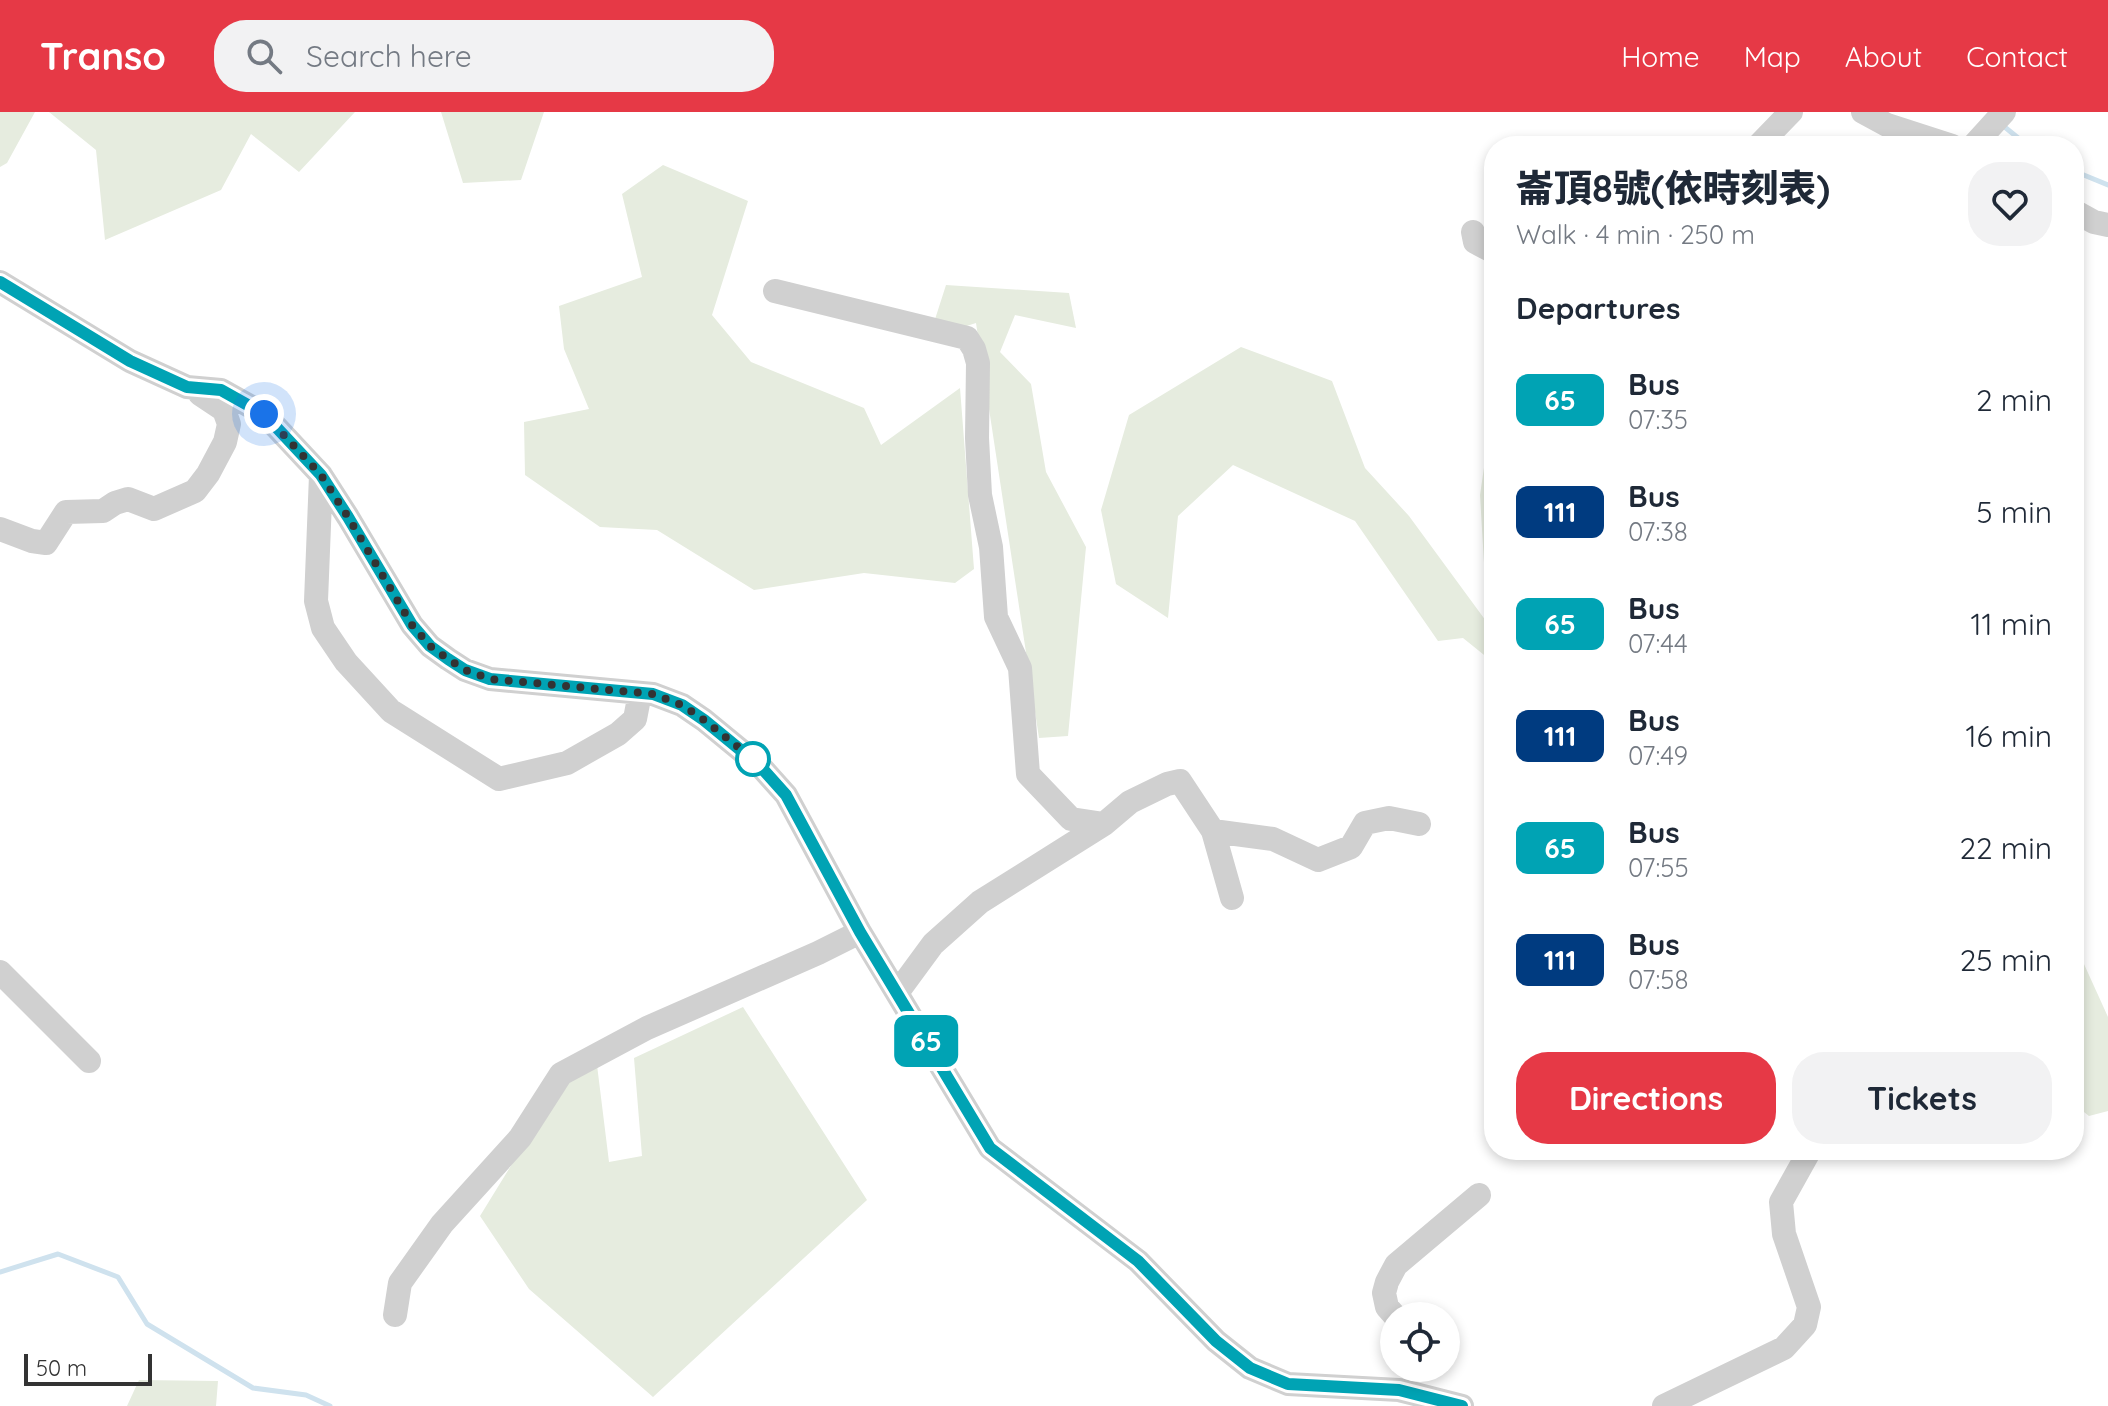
<!DOCTYPE html>
<meta charset="utf-8">
<style>
:root{--surface:#fff;--page:#f2f2f3;--text:#1f2937;--muted:#747a83;--accent:#e63946}
body{margin:0;font-family:Quicksand,"Noto Sans TC",sans-serif;background:var(--page);color:var(--text);height:100vh;display:flex;flex-direction:column;font-size:30px;white-space:nowrap}
*{box-sizing:border-box;margin:0}
p{font-size:26px;color:var(--muted)}
.icon{flex:none;width:44px;height:44px;fill:none;stroke:currentColor;stroke-width:2;stroke-linecap:round;stroke-linejoin:round}
.map{position:relative;flex:1;overflow:hidden}
.sheet{position:absolute;left:1484px;top:24px;width:600px;height:1024px;display:flex;flex-direction:column;background:var(--surface);border-radius:32px;box-shadow:0 4px 12px #0003}
.sheet>*{flex:none}
.badge{padding:0 16px;border-radius:12px;font-size:28px;line-height:52px}
.tools{position:absolute;left:1380px;top:1190px;display:grid;gap:16px}
.tools a{display:grid;place-items:center;width:80px;height:80px;border-radius:50%;background:var(--surface);box-shadow:0 4px 12px #0003;font-size:40px}
.scale{position:absolute;left:24px;bottom:20px;width:128px;box-sizing:border-box;padding-left:8px;border:4px solid #333;border-top:0;font-size:22px;line-height:28px;white-space:nowrap;color:#333;-webkit-text-stroke:6px #fff;paint-order:stroke}
.you{position:absolute;width:40px;height:40px;margin:-20px;border:6px solid #fff;border-radius:50%;background:#1a73e8;box-shadow:0 0 0 12px #1a73e833}
.map>.badge{position:absolute;translate:-50% -50%;box-shadow:0 0 0 4px #fff}
h2{padding:0 32px;font-size:30px;line-height:72px}
.round{display:grid;place-items:center;flex:none;width:84px;height:84px;border-radius:32px;background:var(--page)}
.headline{display:flex;align-items:center;justify-content:space-between;height:136px;padding:0 32px}
h1{font-size:38px;font-weight:800;line-height:60px}
.primary-button{display:flex;gap:16px;margin-top:auto;padding:16px 32px}
.primary-button a{flex:1;height:92px;border-radius:32px;background:var(--accent);color:#fff;font-size:32px;font-weight:800;line-height:92px;text-align:center}
.primary-button a+a{background:var(--page);color:var(--text)}
ul{padding:0;list-style:none}
li{display:flex;align-items:center;gap:24px;height:112px;padding:0 32px}
li div{flex:1}
li b{display:block;font-size:30px}
li em{font-style:normal}
li .badge{min-width:88px;font-weight:700;text-align:center}
header{display:flex;align-items:center;gap:48px;box-sizing:border-box;height:112px;padding:0 40px;background:var(--accent);color:#fff}
header strong{font-size:38px}
nav{display:flex;gap:44px;margin-inline-start:auto;font-size:28px}
.search{width:560px;height:72px;background:var(--page);display:flex;align-items:center;gap:20px;box-sizing:border-box;padding:0 28px;border-radius:32px;color:var(--muted);font-size:30px}
.map>svg:first-child{display:block}
</style>
<header>
<strong>Transo</strong>
<div class="search"><svg class="icon" aria-label="search" viewBox="0 0 24 24"><circle cx="10" cy="10" r="6"/><path d="M15 15l6 6"/></svg>Search here</div>
<nav><a>Home</a><a>Map</a><a>About</a><a>Contact</a></nav>
</header>
<div class="map">
<svg width="2108" height="1294" viewBox="0 0 2108 1294">
<rect width="100%" height="100%" fill="#fff"/>
<path fill="#e6ecdf" d="M 0,0 L 35,0 L 7,51 L 0,55 Z
M 49,0 L 355,0 L 299,60 L 251,22 L 221,78 L 105,128 L 96,38 Z
M 441,0 L 544,0 L 521,68 L 463,71 Z
M 663,53 L 748,89 L 712,203 L 751,250 L 864,296 L 881,333 L 960,276 L 974,457 L 955,471 L 864,461 L 754,478 L 657,418 L 600,415 L 525,363 L 524,310 L 589,297 L 564,237 L 559,194 L 642,165 L 622,82 Z
M 946,173 L 1069,181 L 1076,216 L 1015,203 L 1000,240 L 1031,272 L 1046,360 L 1086,435 L 1068,624 L 1039,626 L 976,211 L 929,226 Z
M 1241,235 L 1332,269 L 1365,356 L 1409,404 L 1486,509 L 1494,515 L 1494,551 L 1463,526 L 1438,529 L 1355,409 L 1233,353 L 1178,404 L 1168,506 L 1116,472 L 1101,398 L 1129,303 Z
M 1494,287 L 1494,482 L 1485,468 L 1480,383 Z
M 2074,830 L 2108,905 L 2108,999 L 2089,1004 L 2074,992 Z
M 743,895 L 867,1088 L 653,1285 L 529,1177 L 480,1104 L 560,974 L 597,953 L 609,1050 L 642,1044 L 634,946 Z
M 139,1268 L 218,1269 L 216,1294 L 127,1294 Z"/>
<g fill="none" stroke-linecap="round" stroke-linejoin="round">
<path stroke="#cfe2ee" stroke-width="5" d="M 2001,12 L 2028,34
M 2074,59 L 2108,73
M 0,1160 L 58,1142 L 118,1165 L 147,1212 L 253,1276 L 306,1283 L 330,1294"/>
<path stroke="#d0d0d0" stroke-width="24" d="M 1863,0 L 1887,13 L 1952,34
M 1758,34 L 1791,0
M 1973,34 L 2004,0
M 2074,99 L 2094,110 L 2108,113
M 1473,120 L 1475,130 L 1494,140
M 0,170 L 130,249 L 187,275 L 221,278 L 264,302 L 321,363 L 348,405 L 412,513 L 430,534 L 448,547 L 465,558 L 490,567 L 653,582 L 682,593 L 704,608 L 760,654 L 786,683 L 860,820 L 990,1036 L 1138,1149 L 1216,1229 L 1250,1256 L 1288,1272 L 1399,1278 L 1462,1294
M 775,179 L 967,226 L 974,237 L 978,251 L 977,326 L 980,383 L 991,435 L 996,505 L 1020,556 L 1028,662 L 1071,707 L 1104,712
M 321,363 L 316,489 L 323,516 L 346,550 L 391,599 L 499,667 L 567,651 L 618,622 L 635,607 L 640,581
M 0,417 L 32,429 L 46,431 L 66,400 L 103,399 L 115,391 L 128,387 L 154,397 L 195,379 L 208,362 L 225,330 L 229,312 L 224,298 L 200,282
M 1213,719 L 1232,786
M 0,860 L 89,949
M 897,881 L 933,832 L 980,790 L 1104,712 L 1130,690 L 1167,672 L 1180,669 L 1213,719 L 1273,727 L 1318,748 L 1351,735 L 1365,711 L 1389,706 L 1419,712
M 395,1203 L 400,1171 L 442,1112 L 520,1026 L 561,962 L 647,916 L 818,841 L 860,820
M 1395,1204 L 1387,1195 L 1384,1181 L 1387,1170 L 1396,1153 L 1479,1083
M 1664,1294 L 1784,1236 L 1805,1213 L 1809,1195 L 1784,1122 L 1781,1090 L 1810,1038"/>
</g>
<g fill="none" stroke-linecap="round" stroke-linejoin="round">
<defs>
<path id="line" d="M 0,170 L 130,249 L 187,275 L 221,278 L 264,302 L 321,363 L 348,405 L 412,513 L 430,534 L 448,547 L 465,558 L 490,567 L 653,582 L 682,593 L 704,608 L 760,654 L 786,683 L 860,820 L 990,1036 L 1138,1149 L 1216,1229 L 1250,1256 L 1288,1272 L 1399,1278 L 1462,1294"/>
</defs>
<use href="#line" stroke="#fff" stroke-width="18"/>
<use href="#line" stroke="#00a3b4" stroke-width="12"/>
<path stroke="#333" stroke-width="8" stroke-dasharray="0 14.4" d="M 264,302 L 321,363 L 348,405 L 412,513 L 430,534 L 448,547 L 465,558 L 490,567 L 653,582 L 682,593 L 704,608 L 753,647"/>
</g>
<circle fill="#fff" stroke="#00a3b4" stroke-width="4" cx="753" cy="647" r="16"/>
</svg>
<div class="tools">
<a><svg class="icon" aria-label="locate" viewBox="0 0 24 24"><circle cx="12" cy="12" r="6"/><path d="M12 2v4M12 18v4M2 12h4M18 12h4"/></svg></a>
</div>
<div class="scale">50 m</div>
<div class="you" style="left:264px;top:302px"></div>
<b class="badge" style="left:926px;top:929px;background:#00a3b4;color:#fff">65</b>
<section class="sheet">
<div class="headline"><div><h1>崙頂8號(依時刻表)</h1><p>Walk · 4 min · 250 m</p></div><a class="round"><svg class="icon" aria-label="heart" viewBox="0 0 24 24"><path d="M12 20l-8-8c-3-5 5-10 8-4 3-6 11-1 8 4z"/></svg></a></div>
<h2>Departures</h2>
<ul>
<li><span class="badge" style="background:#00a3b4;color:#fff">65</span><div><b>Bus</b><p>07:35</p></div><em>2 min</em></li>
<li><span class="badge" style="background:#003b80;color:#fff">111</span><div><b>Bus</b><p>07:38</p></div><em>5 min</em></li>
<li><span class="badge" style="background:#00a3b4;color:#fff">65</span><div><b>Bus</b><p>07:44</p></div><em>11 min</em></li>
<li><span class="badge" style="background:#003b80;color:#fff">111</span><div><b>Bus</b><p>07:49</p></div><em>16 min</em></li>
<li><span class="badge" style="background:#00a3b4;color:#fff">65</span><div><b>Bus</b><p>07:55</p></div><em>22 min</em></li>
<li><span class="badge" style="background:#003b80;color:#fff">111</span><div><b>Bus</b><p>07:58</p></div><em>25 min</em></li>
</ul>
<div class="primary-button"><a>Directions</a><a>Tickets</a></div>
</section>
</div>
